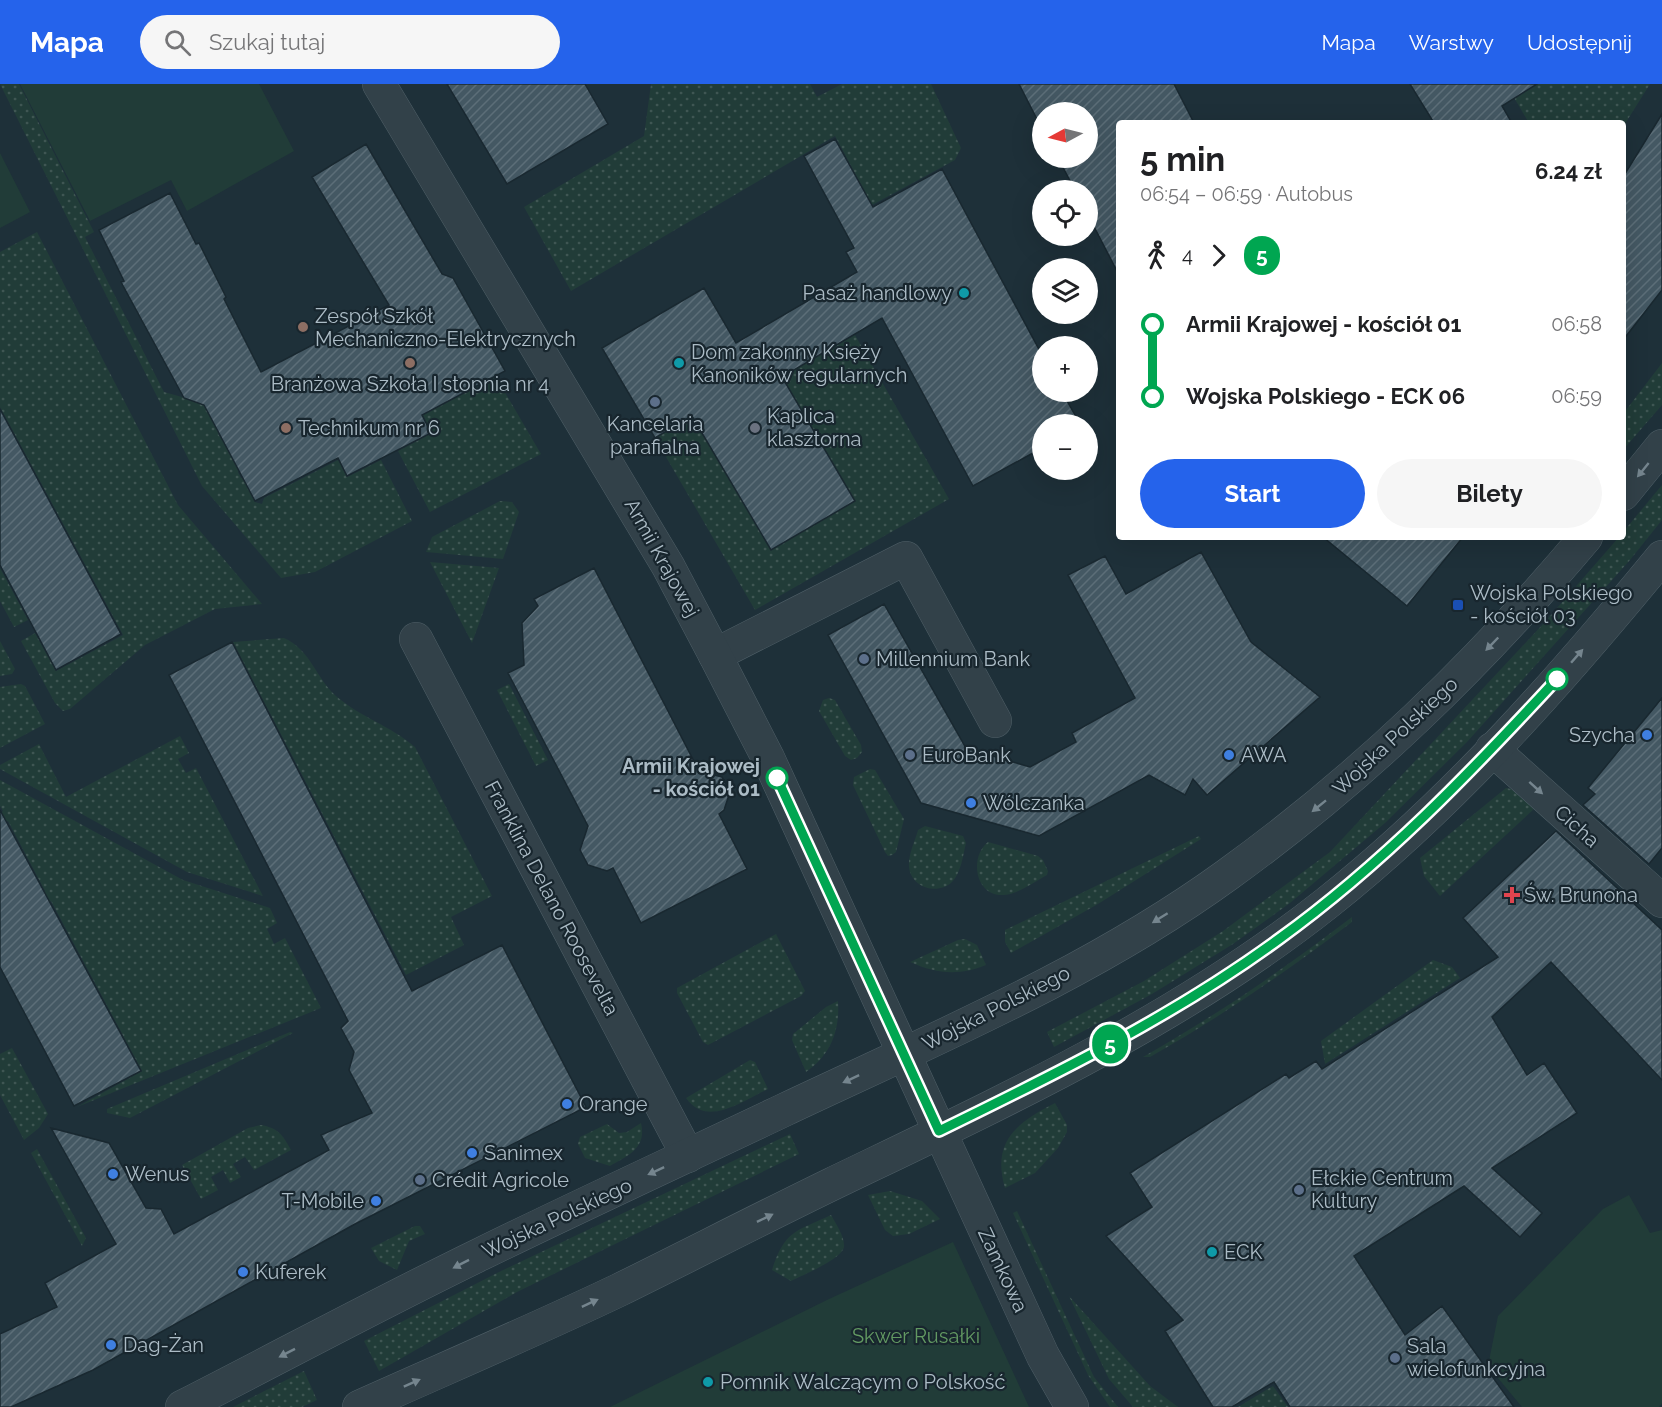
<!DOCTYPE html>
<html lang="pl">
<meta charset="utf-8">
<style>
:root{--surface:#fff;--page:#f6f6f6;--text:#202124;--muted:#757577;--accent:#2563eb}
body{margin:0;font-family:Raleway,sans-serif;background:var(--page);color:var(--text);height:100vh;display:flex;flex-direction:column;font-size:22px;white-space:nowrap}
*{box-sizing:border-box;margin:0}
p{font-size:20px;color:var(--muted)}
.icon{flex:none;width:33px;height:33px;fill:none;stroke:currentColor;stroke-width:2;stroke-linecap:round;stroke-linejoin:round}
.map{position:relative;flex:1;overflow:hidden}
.details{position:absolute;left:1116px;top:36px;width:510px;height:420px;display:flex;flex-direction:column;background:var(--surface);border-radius:6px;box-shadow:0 6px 24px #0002}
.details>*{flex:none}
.badge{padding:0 12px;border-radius:20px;font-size:21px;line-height:39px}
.needle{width:39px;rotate:263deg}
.fabs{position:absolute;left:1032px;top:18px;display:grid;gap:12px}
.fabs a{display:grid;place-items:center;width:66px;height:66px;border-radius:50%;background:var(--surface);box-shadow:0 6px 24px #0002;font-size:30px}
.map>.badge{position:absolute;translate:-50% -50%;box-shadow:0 0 0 3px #fff}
.legs{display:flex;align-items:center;gap:9px;height:66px;padding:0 24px;font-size:20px}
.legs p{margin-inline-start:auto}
.summary{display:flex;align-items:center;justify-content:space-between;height:102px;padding:0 24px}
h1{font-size:33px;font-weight:700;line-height:45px}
.button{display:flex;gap:12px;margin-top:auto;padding:12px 24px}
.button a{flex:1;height:69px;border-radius:36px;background:var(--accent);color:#fff;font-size:24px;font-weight:700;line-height:69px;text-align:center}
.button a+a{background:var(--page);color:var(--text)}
ul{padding:0 24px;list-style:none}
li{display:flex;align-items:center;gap:21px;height:72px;font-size:22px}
li i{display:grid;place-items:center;width:9px;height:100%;margin:0 8px;background:currentColor}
li i::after{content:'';width:15px;height:15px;margin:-8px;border:4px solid;border-radius:50%;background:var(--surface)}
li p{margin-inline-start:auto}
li:first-child i{background:linear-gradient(#0000 50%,currentColor 0)}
li:last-child i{background:linear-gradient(currentColor 50%,#0000 0)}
header{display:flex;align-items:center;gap:36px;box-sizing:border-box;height:84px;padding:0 30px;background:var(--accent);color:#fff}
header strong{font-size:28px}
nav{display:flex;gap:33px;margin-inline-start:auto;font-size:21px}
.search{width:420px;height:54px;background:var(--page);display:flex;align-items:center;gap:15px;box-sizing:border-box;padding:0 21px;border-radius:33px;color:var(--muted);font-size:22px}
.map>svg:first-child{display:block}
</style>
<header>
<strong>Mapa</strong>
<div class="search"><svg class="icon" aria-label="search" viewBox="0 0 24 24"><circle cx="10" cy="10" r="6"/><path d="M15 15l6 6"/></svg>Szukaj tutaj</div>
<nav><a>Mapa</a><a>Warstwy</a><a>Udostępnij</a></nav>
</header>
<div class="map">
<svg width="1662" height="1323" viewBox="0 0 1662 1323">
<defs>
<pattern id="grass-dots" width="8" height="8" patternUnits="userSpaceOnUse" patternTransform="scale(1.5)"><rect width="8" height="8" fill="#213c38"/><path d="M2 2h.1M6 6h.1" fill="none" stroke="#3f5653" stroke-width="1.8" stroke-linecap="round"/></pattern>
<pattern id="building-hatch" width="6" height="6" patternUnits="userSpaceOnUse" patternTransform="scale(1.5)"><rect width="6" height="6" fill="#445863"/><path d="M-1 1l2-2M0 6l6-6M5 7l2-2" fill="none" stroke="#5c6e78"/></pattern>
</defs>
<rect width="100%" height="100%" fill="#1e3039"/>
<path fill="url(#grass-dots)" d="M 0,0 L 19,0 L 94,148 L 85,153 L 164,308 L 207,320 L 223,347 L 218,350 L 222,356 L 227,354 L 242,385 L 238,388 L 241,394 L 246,392 L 256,412 L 255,418 L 262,420 L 264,414 L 338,376 L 347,393 L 381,376 L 412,437 L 315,488 L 281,494 L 202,402 Z
M 651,0 L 810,0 L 817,13 L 842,0 L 931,0 L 961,64 L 955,76 L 872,121 L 835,52 L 571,207 L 524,123 L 644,52 Z
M 1506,0 L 1650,0 L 1623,43 L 1623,39 L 1529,39 Z
M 37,148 L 178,421 L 262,520 L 215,525 L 145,561 L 70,625 L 63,627 L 55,619 L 21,557 L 35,549 L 56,587 L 123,551 L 0,323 L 0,168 Z
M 855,251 L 949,415 L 755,526 L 655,354 L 692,332 L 771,466 L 855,417 L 793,312 L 762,304 Z
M 1662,279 L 1662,321 L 1623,366 L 1623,330 Z
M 496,293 L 541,370 L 430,428 L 398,367 L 432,349 L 423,331 Z
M 1662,401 L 1662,436 L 1630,476 L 1467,658 L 1385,739 L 1290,819 L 1233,860 L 1152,910 L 1054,963 L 1047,948 L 1144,897 L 1223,847 L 1330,768 L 1544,539 L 1619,453 L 1623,453 L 1623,448 Z
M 500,417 L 512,418 L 519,428 L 503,475 L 426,468 L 432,453 Z
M 430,478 L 499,484 L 472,559 Z
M 0,484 L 28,536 L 14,543 L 0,517 Z
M 284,554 C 310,565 316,594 336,612 C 360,633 391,642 415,663 L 492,812 L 451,833 L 464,861 L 406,891 L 233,558 Z
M 0,557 L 15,585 L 12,590 L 0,592 Z
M 21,600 L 25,602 L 45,640 L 0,664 L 0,603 Z
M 509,600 L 548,676 L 536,682 L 497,606 Z
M 829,614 L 835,616 L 861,661 L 862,668 L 857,674 L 851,676 L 845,672 L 819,627 L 823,616 Z
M 180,652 L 189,669 L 178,675 L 186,689 L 196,684 L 263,812 L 187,788 L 0,685 L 0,681 L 39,660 L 66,713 Z
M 870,685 L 875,686 L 904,735 L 896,768 L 892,771 L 888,772 L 885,768 L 853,701 L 854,693 Z
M 0,696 L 183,796 L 270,824 L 277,839 L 267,845 L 274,860 L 285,854 L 321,924 L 77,1023 L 142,987 L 51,817 L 47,819 L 42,809 L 45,807 L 8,737 L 4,739 L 0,729 L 3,727 L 0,722 Z
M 1506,704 L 1511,705 L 1534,725 L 1440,812 L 1424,792 L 1420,774 Z
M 925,742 L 963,752 L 966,759 C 963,771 961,789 952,798 C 937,812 911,803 909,783 C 908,771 915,757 918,746 Z
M 1199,752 L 1201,755 L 1098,820 L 1011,869 L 1005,858 L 1005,846 Z
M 988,758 L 1038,772 L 1043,776 L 1048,787 L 1047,791 C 1034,798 1017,811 1003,811 C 975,812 969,773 988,758 Z
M 1352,833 L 1352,838 C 1287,887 1221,933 1150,973 L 1143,973 C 1217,931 1285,884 1352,833 Z
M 776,850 L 805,907 L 801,912 L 708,961 L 703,958 L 677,909 L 677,904 Z
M 965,855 L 977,861 L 986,881 C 959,892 937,890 910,878 L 958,856 Z
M 1433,876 L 1452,883 L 1460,894 L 1325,980 L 1321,957 Z
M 838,917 C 840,946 831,971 806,988 L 792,956 L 793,950 L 826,923 Z
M 290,948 L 293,949 L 130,1034 L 107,1029 L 107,1025 Z
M 12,964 L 48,1030 L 39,1044 L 24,1056 L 0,1011 L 0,970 Z
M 750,976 L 755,978 L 768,1005 C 742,1017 707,1044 686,1014 Z
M 1055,1019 L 1067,1041 L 1067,1048 L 1058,1064 L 1035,1089 L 1005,1104 C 991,1057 1018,1038 1055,1019 Z
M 641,1039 C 647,1064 628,1072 610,1082 L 585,1074 L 578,1060 L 580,1053 L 607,1040 L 619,1049 L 627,1048 Z
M 261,1041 C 278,1044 283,1051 291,1066 L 254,1086 L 245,1073 L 233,1080 L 241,1093 L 230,1099 L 223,1086 L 211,1093 L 218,1106 L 201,1115 L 182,1081 L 248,1044 Z
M 790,1050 L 799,1070 L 517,1208 L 379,1287 L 364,1257 L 497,1189 Z
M 37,1065 L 86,1154 L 82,1162 L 31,1069 Z
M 890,1107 L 922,1117 L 940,1135 L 909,1150 L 893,1152 L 885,1146 L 868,1111 Z
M 1017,1127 L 1094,1293 L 1118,1323 L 1110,1323 L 1088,1291 L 1013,1129 Z
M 831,1131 C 836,1140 845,1153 844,1163 C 842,1175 803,1191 791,1197 L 772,1186 C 785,1146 795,1148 831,1131 Z
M 415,1142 L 420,1142 L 425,1150 L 409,1157 L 397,1186 L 379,1177 L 371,1164 Z
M 1069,1212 L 1150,1302 L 1178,1323 L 1133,1323 L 1109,1295 Z
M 304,1287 L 317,1316 L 302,1323 L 233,1323 Z
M 1273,1302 L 1288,1323 L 1238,1323 Z"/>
<path fill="#213c38" d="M 20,0 L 259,0 L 294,67 L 187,127 L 171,96 L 90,137 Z
M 0,69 L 30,128 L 0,144 Z
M 1629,1111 L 1650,1149 L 1662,1146 L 1662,1319 L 1659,1323 L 1522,1323 L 1488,1282 L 1498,1232 L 1603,1125 Z
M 953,1158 L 1029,1323 L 610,1323 L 829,1215 Z"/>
<path fill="url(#building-hatch)" stroke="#192830" stroke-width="1.5" d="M 447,0 L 585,0 L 608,40 L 507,100 Z
M 1019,0 L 1174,0 L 1194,39 L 1119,39 L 1119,191 L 1088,131 L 1088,106 L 1075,106 L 1058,74 L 1088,74 L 1088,28 L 1042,28 L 1042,45 Z
M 1410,0 L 1537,0 L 1502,22 L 1512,39 L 1434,39 Z
M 1662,30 L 1662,206 L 1623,256 L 1623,93 Z
M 835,55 L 873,123 L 942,85 L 1042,271 L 1042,308 L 1062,308 L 1080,340 L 1042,340 L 1042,364 L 973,402 L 882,234 L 782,293 L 855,417 L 771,466 L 692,332 L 655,354 L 602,264 L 704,204 L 736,259 L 857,188 L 846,168 L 854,164 L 804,72 Z
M 366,60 L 442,190 L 453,194 L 505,287 L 422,331 L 431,349 L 347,392 L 338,374 L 255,417 L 204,321 L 184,314 L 121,198 L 124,197 L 99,146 L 170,109 L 196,160 L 199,159 L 226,213 L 224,215 L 261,288 L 389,221 L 312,93 Z
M 0,325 L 121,550 L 56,586 L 0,481 Z
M 1323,453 L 1463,453 L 1407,522 Z
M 1201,468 L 1251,558 L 1320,613 L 1207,711 L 1193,695 L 1185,711 L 1149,691 L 1039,752 L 921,719 L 828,551 L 884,520 L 966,664 L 1030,683 L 1076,658 L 1072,649 L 1135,614 L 1068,491 L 1105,472 L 1126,510 Z
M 594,484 L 699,687 L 722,693 L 730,708 L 724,726 L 719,730 L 747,785 L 641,839 L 613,784 L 607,787 L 588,781 L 580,766 L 588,742 L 508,589 L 524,581 L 522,539 L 538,522 L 534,515 Z
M 232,558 L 412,907 L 502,861 L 586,1023 L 355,1140 L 93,1286 L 11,1323 L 0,1323 L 0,1250 L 57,1223 L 45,1199 L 116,1160 L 51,1044 L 109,1059 L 146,1124 L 161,1125 L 174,1150 L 329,1066 L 321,1051 L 372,1029 L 349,986 L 354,968 L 341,944 L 348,937 L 169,591 Z
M 1662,614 L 1662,764 L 1649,780 L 1583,721 L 1595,710 L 1588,704 Z
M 0,726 L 141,987 L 74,1022 L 0,883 Z
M 1556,747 L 1662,846 L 1662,996 L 1551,878 L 1492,933 L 1527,991 L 1544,979 L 1577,1029 L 1492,1084 L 1542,1129 L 1520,1153 L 1464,1102 L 1354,1172 L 1405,1251 L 1442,1222 L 1514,1323 L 1290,1323 L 1274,1298 L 1232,1323 L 1213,1323 L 1165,1247 L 1183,1236 L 1106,1152 L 1152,1123 L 1130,1089 L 1286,990 L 1289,994 L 1316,977 L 1322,985 L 1498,873 L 1463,834 Z"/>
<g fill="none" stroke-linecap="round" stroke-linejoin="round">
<defs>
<path id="minor" d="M 416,555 L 688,1072
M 715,571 L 906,474 L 995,637
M 1492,665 L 1662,817"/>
<path id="tertiary" d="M 379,0 L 668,482 L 715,571 L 768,674 L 1043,1272 L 1072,1323
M 1623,410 L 1662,362
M 182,1323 C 282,1272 380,1219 481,1170 C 581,1121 683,1074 784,1026 C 934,955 1092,889 1227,791 C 1363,693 1478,581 1586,453
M 359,1323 C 446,1284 533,1247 619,1206 C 690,1171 760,1135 832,1100 C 1002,1018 1177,938 1327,819 C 1452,720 1561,596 1662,473"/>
</defs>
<use href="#minor" stroke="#4f5f67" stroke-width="34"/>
<use href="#tertiary" stroke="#4f5f67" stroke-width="34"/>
<use href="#minor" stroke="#324149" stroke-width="33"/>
<use href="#tertiary" stroke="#324149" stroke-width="33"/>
</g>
<defs><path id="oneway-solid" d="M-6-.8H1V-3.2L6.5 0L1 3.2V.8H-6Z" transform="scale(1.5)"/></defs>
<g fill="#75858e">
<use href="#oneway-solid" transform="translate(1643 386) rotate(129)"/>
<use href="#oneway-solid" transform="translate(1492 560) rotate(134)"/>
<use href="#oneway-solid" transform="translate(1577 572) rotate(-49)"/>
<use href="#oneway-solid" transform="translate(1536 704) rotate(42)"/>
<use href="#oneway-solid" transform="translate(1319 722) rotate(141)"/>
<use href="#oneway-solid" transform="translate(1160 834) rotate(148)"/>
<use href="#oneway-solid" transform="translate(851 995) rotate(155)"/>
<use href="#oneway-solid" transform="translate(656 1087) rotate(155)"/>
<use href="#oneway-solid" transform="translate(765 1134) rotate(-26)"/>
<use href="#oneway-solid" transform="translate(461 1180) rotate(153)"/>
<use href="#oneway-solid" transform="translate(590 1219) rotate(-25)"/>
<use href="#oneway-solid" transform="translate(287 1269) rotate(153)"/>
<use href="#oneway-solid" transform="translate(412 1299) rotate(-24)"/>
</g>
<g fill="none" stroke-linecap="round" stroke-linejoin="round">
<defs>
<path id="line-1" d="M 777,694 L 939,1047 C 1056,990 1174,932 1279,855 C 1383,780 1471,688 1557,595"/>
</defs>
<use href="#line-1" stroke="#fff" stroke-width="14"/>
<use href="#line-1" stroke="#00a651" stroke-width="9"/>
</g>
<g fill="#0f9aa8" stroke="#18262e" stroke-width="2">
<circle cx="964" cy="209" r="6"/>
<circle cx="679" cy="279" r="6"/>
<circle cx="1212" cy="1168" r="6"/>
<circle cx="708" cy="1298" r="6"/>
</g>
<g fill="#8d6e63" stroke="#18262e" stroke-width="2">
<circle cx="303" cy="243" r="6"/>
<circle cx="410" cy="279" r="6"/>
<circle cx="286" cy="344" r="6"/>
</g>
<g fill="#5c6f8a" stroke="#18262e" stroke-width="2">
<circle cx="655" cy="318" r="6"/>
<circle cx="864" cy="575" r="6"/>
<circle cx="910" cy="671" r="6"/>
<circle cx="420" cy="1096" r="6"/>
<circle cx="1299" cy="1106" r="6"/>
<circle cx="1395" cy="1274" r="6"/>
</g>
<circle fill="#6b7280" stroke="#18262e" stroke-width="2" cx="755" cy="344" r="6"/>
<rect fill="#1a4fb4" stroke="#18262e" stroke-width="2" x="1452" y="515" width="12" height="12" rx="3"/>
<g fill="#fff" stroke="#00a651" stroke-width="3">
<circle cx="1557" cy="595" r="10"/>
<circle cx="777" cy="694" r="10"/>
</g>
<g fill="#3f7fe0" stroke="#18262e" stroke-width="2">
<circle cx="1647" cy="651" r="6"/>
<circle cx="1229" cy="671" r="6"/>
<circle cx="971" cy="719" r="6"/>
<circle cx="567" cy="1020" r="6"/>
<circle cx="472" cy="1069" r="6"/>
<circle cx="113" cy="1090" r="6"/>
<circle cx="376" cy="1117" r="6"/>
<circle cx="243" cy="1188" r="6"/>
<circle cx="111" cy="1261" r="6"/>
</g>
<path fill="#e0444e" stroke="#18262e" stroke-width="2" d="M1509 802h6v6h6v6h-6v6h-6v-6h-6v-6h6z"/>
<g text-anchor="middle" stroke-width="4.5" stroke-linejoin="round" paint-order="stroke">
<g font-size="20" fill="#acbcc6" stroke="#18262e" text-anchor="start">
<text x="952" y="216" text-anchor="end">Pasaż handlowy</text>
<text x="315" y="239">Zespół Szkół<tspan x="315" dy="23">Mechaniczno-Elektrycznych</tspan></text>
<text x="691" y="275">Dom zakonny Księży<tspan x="691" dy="23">Kanoników regularnych</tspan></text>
<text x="410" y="307" text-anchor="middle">Branżowa Szkoła I stopnia nr 4</text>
<text x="767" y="339">Kaplica<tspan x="767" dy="23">klasztorna</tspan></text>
<text x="655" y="347" text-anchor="middle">Kancelaria<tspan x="655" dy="23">parafialna</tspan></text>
<text x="298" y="351">Technikum nr 6</text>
<text x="1470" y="516">Wojska Polskiego<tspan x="1470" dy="23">- kościół 03</tspan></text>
<text x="876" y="582">Millennium Bank</text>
<text x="1635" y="658" text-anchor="end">Szycha</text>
<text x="922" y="678">EuroBank</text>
<text x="1241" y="678">AWA</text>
<text x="983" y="726">Wólczanka</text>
<text x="1524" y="818">Św. Brunona</text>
<text x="579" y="1027">Orange</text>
<text x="484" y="1076">Sanimex</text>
<text x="125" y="1097">Wenus</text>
<text x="1311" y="1101">Ełckie Centrum<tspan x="1311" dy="23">Kultury</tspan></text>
<text x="432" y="1103">Crédit Agricole</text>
<text x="364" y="1124" text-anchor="end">T-Mobile</text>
<text x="1224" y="1175">ECK</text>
<text x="255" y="1195">Kuferek</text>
<text x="123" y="1268">Dag-Żan</text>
<text x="1407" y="1269">Sala<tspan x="1407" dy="23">wielofunkcyjna</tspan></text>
<text x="720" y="1305">Pomnik Walczącym o Polskość</text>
</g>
<g font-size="20" fill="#acbcc6" stroke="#18262e">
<text transform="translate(662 474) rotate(61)" y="7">Armii Krajowej</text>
<text transform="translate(1395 652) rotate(-43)" y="7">Wojska Polskiego</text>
<text transform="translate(1577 742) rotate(42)" y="7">Cicha</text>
<text transform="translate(552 814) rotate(62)" y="7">Franklina Delano Roosevelta</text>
<text transform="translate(996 924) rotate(-27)" y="7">Wojska Polskiego</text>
<text transform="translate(557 1134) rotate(-25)" y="7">Wojska Polskiego</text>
<text transform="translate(1003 1186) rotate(65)" y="7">Zamkowa</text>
</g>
<g font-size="20" font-weight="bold" fill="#acbcc6" stroke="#18262e" text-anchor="end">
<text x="760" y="689">Armii Krajowej<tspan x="760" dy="23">- kościół 01</tspan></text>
</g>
<g font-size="20" fill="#629962" stroke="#18262e">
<text x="916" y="1259">Skwer Rusałki</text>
</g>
</g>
</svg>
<div class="fabs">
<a><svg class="needle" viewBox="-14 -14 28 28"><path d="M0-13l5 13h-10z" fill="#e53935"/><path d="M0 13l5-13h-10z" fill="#757577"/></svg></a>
<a><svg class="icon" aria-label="locate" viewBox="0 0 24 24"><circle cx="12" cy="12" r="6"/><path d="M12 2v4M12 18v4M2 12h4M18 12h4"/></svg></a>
<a><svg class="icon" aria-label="layers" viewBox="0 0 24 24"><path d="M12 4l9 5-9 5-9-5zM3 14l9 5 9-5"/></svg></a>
<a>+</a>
<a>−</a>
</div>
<b class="badge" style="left:1110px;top:960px;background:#00a651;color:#fff">5</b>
<section class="details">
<div class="summary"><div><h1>5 min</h1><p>06:54 – 06:59 · Autobus</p></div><b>6.24 zł</b></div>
<div class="legs"><svg class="icon" aria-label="walk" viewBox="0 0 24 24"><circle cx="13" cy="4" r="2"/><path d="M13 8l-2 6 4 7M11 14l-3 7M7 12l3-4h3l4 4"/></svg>4<svg class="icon" aria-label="forward" viewBox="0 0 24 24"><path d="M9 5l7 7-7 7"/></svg><b class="badge" style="background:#00a651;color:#fff">5</b></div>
<ul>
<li><i style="color:#00a651"></i><b>Armii Krajowej - kościół 01</b><p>06:58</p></li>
<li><i style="color:#00a651"></i><b>Wojska Polskiego - ECK 06</b><p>06:59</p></li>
</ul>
<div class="button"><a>Start</a><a>Bilety</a></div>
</section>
</div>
